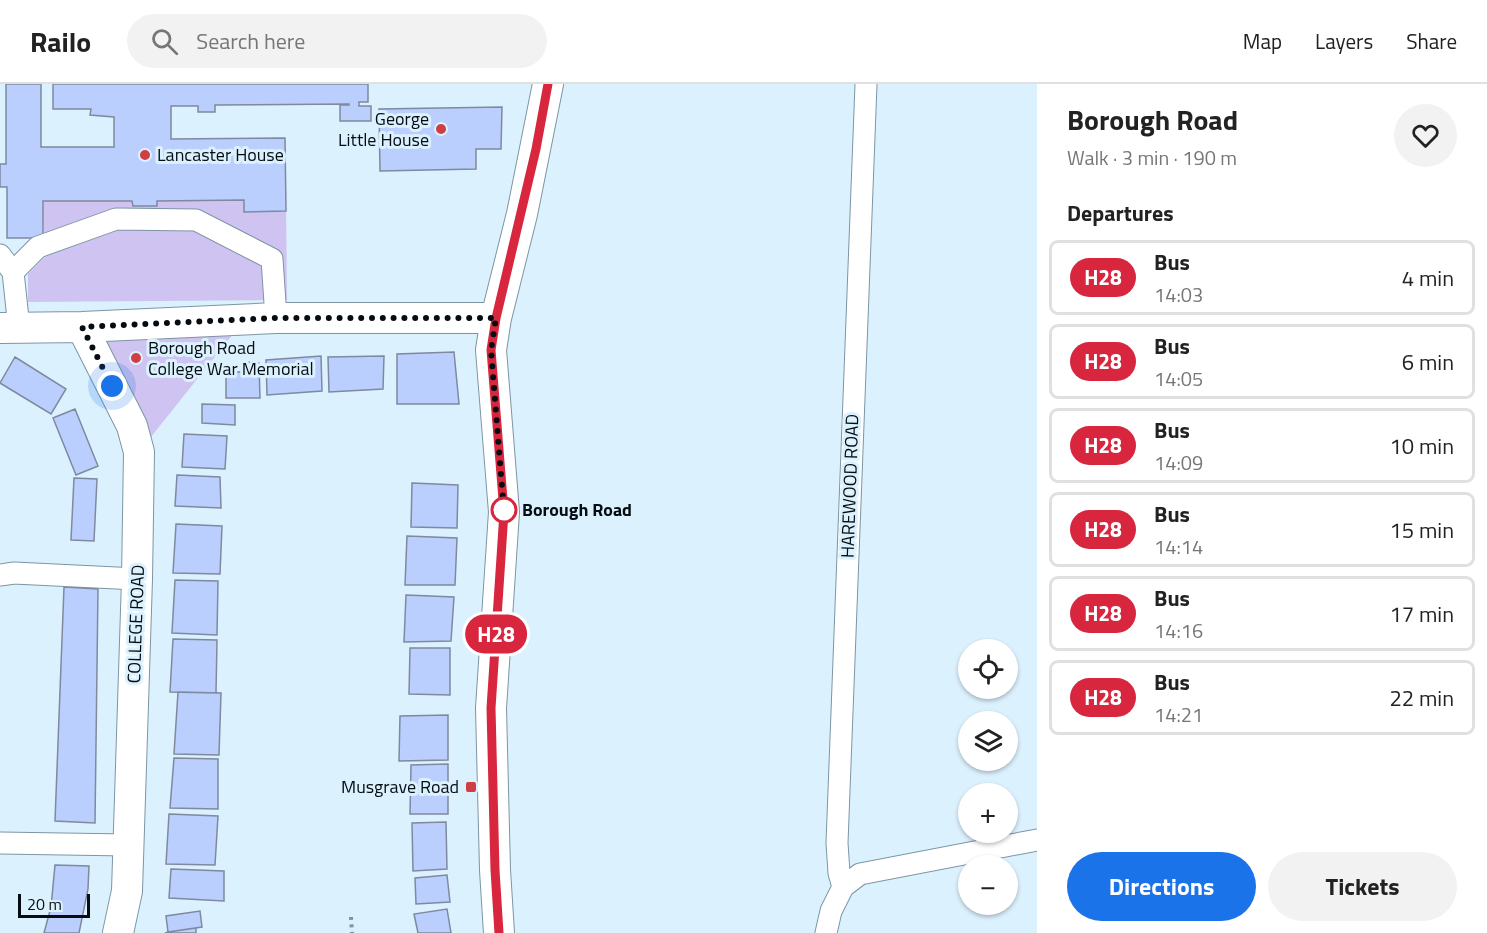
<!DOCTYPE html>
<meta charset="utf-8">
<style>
:root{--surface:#fff;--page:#f2f2f2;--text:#222;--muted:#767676;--line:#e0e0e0;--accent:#1a73e8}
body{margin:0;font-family:"Titillium Web",sans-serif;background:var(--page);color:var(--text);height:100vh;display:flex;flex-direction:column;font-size:22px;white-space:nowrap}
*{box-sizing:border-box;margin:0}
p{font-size:20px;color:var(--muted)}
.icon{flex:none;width:33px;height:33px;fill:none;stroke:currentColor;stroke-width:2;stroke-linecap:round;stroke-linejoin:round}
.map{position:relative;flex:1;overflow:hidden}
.panel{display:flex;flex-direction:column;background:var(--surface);width:450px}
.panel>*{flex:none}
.badge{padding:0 12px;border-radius:20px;font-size:21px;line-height:39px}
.fabs{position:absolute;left:958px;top:555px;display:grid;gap:12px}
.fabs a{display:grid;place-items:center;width:60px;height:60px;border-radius:50%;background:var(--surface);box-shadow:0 2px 4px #0004;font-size:30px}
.scale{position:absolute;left:18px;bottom:15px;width:72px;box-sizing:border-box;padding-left:6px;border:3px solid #050d12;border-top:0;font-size:16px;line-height:21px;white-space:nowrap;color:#050d12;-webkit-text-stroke:4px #dcf1fe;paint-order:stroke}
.you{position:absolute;width:30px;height:30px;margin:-15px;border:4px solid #fff;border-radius:50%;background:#1a73e8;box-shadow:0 0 0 9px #1a73e833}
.map>.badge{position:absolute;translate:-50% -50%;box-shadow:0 0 0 3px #fff}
h2{padding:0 30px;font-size:22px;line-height:54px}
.round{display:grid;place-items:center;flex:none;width:63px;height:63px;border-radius:32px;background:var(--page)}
.summary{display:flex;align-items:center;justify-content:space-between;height:102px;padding:0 30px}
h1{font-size:28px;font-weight:700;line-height:45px}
.primary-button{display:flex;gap:12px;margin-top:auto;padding:12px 30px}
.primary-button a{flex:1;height:69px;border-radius:36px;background:var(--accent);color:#fff;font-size:24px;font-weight:700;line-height:69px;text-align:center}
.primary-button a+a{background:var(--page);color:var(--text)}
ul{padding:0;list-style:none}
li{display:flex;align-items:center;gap:18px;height:75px;margin:0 12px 9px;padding:0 18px;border:3px solid var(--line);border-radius:9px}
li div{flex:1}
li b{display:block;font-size:22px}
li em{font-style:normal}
li .badge{min-width:66px;font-weight:700;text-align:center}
header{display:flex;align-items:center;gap:36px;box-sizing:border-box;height:84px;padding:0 30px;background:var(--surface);border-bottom:2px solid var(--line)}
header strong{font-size:28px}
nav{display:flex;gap:33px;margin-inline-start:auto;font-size:21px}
.search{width:420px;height:54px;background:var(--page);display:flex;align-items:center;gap:15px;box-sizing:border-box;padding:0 21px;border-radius:33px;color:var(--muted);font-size:22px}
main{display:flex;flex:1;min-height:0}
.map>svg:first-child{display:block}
</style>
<header>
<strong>Railo</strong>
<div class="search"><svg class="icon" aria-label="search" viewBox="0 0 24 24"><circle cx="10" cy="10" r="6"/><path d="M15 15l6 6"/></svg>Search here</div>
<nav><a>Map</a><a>Layers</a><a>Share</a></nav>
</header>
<main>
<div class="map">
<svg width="1037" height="849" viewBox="0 0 1037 849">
<rect width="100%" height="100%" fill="#dcf1fe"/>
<path fill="#cfc4f1" d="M 43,117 L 286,117 L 287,216 L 28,218 L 28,190 L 45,173 Z
M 245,235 L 139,368 L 82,243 Z"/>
<path fill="#bacffe" stroke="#7f899f" stroke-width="1.5" d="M 6,0 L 41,0 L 41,63 L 114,63 L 114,33 L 90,31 L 91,25 L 53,25 L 53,0 L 368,0 L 368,18 L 359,18 L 359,22 L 371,22 L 371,37 L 340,37 L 340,21 L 349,21 L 349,20 L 215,21 L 215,28 L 198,28 L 198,22 L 171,22 L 171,55 L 285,54 L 286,127 L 244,128 L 244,116 L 157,117 L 157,122 L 133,122 L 132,117 L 43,117 L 43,154 L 7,154 L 7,103 L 0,103 L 0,80 L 6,80 Z
M 502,23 L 501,65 L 476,65 L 476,85 L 380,87 L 379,25 Z
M 454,268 L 459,320 L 397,320 L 397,270 Z
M 321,272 L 322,307 L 267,311 L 266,276 Z
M 384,272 L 383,305 L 329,308 L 328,273 Z
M 15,273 L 66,305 L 51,330 L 0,299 Z
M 243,278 L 259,279 L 260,314 L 226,314 L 226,288 L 243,288 Z
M 202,320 L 235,321 L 235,341 L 202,339 Z
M 75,325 L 98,382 L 76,391 L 53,334 Z
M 184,350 L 227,352 L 225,385 L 182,383 Z
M 177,391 L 220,393 L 221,424 L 175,422 Z
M 74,394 L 97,395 L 94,457 L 71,456 Z
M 412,399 L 458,401 L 457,444 L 411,443 Z
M 176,440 L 222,442 L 220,490 L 173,489 Z
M 407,452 L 457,454 L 455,501 L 405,501 Z
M 175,496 L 218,497 L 217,551 L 172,549 Z
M 64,503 L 98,505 L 95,739 L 55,737 Z
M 406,511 L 454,513 L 451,557 L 404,558 Z
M 173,555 L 217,556 L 216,609 L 170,608 Z
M 410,564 L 450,564 L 450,611 L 409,610 Z
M 178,608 L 221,609 L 219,671 L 174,670 Z
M 448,631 L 448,676 L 399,677 L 400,632 Z
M 174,674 L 218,675 L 218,725 L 170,724 Z
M 448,680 L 448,730 L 410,730 L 411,681 Z
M 169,730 L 218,732 L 215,781 L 166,780 Z
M 446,738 L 447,785 L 413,787 L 412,739 Z
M 55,781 L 89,782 L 88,805 L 79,849 L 44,849 L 51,823 Z
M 171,785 L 224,787 L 224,817 L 169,814 Z
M 447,791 L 450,818 L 416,820 L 415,794 Z
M 447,825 L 451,849 L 418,849 L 414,830 Z
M 200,827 L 202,843 L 168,848 L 166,832 Z
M 196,844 L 196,849 L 165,849 L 168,848 Z"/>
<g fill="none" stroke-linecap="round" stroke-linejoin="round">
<defs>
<path id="street" d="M 0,171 L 13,188 L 19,244
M 13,188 L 38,163 L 116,135 L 196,136 L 272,175 L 276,234
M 0,491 L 14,489 L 137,495
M 0,759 L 127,761
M 843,803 L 839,789 L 837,759 L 866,0
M 826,849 L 831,827 L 843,803 L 860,790 L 1037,756"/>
<path id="secondary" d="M 82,243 L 132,342 L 139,368 L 137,495 L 127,807 L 118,849
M 0,244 L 82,243 L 276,234 L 496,234
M 499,849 L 495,786 L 491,624 L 504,428 L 491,266 L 496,234 L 522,130 L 548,0"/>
</defs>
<use href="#street" stroke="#7d95a4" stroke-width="23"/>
<use href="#secondary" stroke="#7d95a4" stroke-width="32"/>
<path stroke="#82919b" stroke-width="4" stroke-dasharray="3 4.5" stroke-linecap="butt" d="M 351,833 L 352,849"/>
<use href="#street" stroke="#fff" stroke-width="21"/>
<use href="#secondary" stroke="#fff" stroke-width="30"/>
</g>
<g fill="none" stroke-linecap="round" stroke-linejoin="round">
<defs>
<path id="line" d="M 499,849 L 495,786 L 491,624 L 504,428 L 491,266 L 496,234 L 536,65 L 548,0"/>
</defs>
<use href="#line" stroke="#fff" stroke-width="14"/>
<use href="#line" stroke="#d7263d" stroke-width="9"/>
<path stroke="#050d12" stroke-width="6" stroke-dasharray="0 10.8" d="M 112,302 L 82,243 L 276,234 L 496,234 L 491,266 L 504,428 L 504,426"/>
</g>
<g fill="#cf3f41" stroke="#dcf1fe" stroke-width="2">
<circle cx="441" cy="45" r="6"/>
<circle cx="145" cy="71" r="6"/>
<circle cx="136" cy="274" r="6"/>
<rect x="465" y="697" width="12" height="12" rx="3"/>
</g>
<circle fill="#fff" stroke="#d7263d" stroke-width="3" cx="504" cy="426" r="12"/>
<g text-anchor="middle" stroke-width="6" stroke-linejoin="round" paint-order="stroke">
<g font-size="18" fill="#050d12" stroke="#dcf1fe" text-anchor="end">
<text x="429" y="41">George<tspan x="429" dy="21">Little House</tspan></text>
<text x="157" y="77" text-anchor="start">Lancaster House</text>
<text x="148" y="270" text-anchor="start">Borough Road<tspan x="148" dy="21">College War Memorial</tspan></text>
<text x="459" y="709">Musgrave Road</text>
</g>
<g font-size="18" fill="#050d12" stroke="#dcf1fe">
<text transform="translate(850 402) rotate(-88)" y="6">HAREWOOD ROAD</text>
<text transform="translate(136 540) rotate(-88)" y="6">COLLEGE ROAD</text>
</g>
<g font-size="18" font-weight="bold" fill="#050d12" stroke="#dcf1fe" text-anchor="start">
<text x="522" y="432">Borough Road</text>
</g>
</g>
</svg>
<div class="fabs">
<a><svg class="icon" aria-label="locate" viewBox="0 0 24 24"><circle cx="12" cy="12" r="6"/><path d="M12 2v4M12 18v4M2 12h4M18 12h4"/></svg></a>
<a><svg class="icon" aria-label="layers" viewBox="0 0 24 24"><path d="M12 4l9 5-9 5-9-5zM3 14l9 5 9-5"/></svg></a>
<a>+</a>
<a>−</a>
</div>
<div class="scale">20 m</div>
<div class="you" style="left:112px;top:302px"></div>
<b class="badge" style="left:496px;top:550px;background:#d7263d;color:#fff">H28</b>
</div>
<section class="panel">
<div class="summary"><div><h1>Borough Road</h1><p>Walk · 3 min · 190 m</p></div><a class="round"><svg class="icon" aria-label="heart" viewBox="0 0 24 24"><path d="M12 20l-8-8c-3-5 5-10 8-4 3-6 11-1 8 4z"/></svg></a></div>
<h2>Departures</h2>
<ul>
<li><span class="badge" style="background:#d7263d;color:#fff">H28</span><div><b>Bus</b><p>14:03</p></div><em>4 min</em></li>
<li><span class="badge" style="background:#d7263d;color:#fff">H28</span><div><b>Bus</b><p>14:05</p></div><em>6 min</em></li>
<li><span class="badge" style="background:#d7263d;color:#fff">H28</span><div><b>Bus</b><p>14:09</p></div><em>10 min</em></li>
<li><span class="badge" style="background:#d7263d;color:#fff">H28</span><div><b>Bus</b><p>14:14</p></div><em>15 min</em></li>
<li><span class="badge" style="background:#d7263d;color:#fff">H28</span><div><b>Bus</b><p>14:16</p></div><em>17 min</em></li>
<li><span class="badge" style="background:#d7263d;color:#fff">H28</span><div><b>Bus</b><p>14:21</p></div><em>22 min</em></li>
</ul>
<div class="primary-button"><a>Directions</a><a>Tickets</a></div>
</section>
</main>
